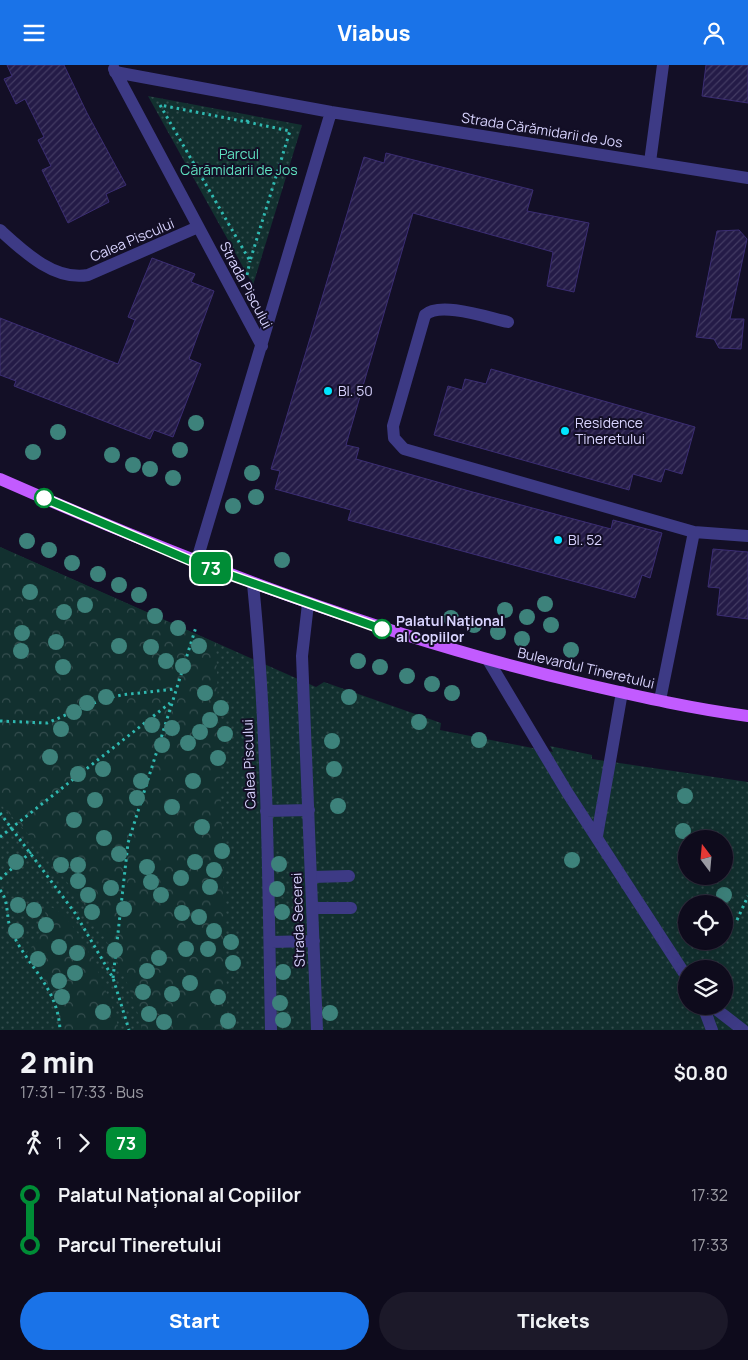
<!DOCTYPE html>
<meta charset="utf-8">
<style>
:root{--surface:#0e0b1c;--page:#1c1929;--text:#f1f3f6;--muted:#9b9ba3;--line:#2e2b3b;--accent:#1a73e8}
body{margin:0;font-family:Manrope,sans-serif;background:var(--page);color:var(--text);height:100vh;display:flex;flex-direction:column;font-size:19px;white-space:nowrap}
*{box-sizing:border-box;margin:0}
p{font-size:16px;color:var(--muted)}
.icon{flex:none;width:28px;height:28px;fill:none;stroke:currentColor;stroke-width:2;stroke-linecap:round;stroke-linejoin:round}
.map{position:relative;height:965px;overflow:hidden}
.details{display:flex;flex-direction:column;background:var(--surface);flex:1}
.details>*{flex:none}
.badge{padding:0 10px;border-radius:8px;font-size:18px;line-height:32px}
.needle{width:32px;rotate:344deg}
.tools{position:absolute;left:678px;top:765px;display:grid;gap:10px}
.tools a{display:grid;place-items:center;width:55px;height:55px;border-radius:50%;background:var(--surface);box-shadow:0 5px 20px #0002,0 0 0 1px var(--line);font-size:25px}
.map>.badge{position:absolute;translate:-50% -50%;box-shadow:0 0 0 2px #fff}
.legs{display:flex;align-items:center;gap:8px;height:55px;padding:0 20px;font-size:16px}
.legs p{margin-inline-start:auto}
.headline{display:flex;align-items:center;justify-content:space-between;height:85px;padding:0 20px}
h1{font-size:28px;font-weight:800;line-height:38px}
.action{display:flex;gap:10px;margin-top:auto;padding:10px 20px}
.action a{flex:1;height:58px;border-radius:30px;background:var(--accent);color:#fff;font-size:20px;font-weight:800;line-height:58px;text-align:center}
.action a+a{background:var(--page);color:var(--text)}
ul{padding:0 20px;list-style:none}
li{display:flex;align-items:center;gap:18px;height:50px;font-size:19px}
li i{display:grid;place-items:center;width:8px;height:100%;margin:0 6px;background:currentColor}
li i::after{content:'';width:12px;height:12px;margin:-6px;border:4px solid;border-radius:50%;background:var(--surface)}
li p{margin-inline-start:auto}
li:first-child i{background:linear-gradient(#0000 50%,currentColor 0)}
li:last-child i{background:linear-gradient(currentColor 50%,#0000 0)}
header{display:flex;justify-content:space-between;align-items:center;height:65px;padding:0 20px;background:var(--accent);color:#fff;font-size:22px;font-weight:800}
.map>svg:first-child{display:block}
</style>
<header><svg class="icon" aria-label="menu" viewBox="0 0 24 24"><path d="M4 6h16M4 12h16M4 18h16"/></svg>Viabus<svg class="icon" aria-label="person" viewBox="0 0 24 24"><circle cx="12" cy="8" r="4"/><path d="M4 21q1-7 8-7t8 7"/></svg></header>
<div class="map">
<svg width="748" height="965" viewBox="0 0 748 965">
<defs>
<pattern id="green-dots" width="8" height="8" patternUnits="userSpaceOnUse" patternTransform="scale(1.25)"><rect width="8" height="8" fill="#12302f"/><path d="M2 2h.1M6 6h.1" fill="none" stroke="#344d4e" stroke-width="1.8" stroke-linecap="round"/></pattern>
<pattern id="forest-crowns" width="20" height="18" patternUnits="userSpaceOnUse" patternTransform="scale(1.25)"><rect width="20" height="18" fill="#12302f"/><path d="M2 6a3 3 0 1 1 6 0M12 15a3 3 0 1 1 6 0" fill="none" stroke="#344d4e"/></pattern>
<pattern id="building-hatch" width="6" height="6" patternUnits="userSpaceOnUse" patternTransform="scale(1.25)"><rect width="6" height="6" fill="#241b47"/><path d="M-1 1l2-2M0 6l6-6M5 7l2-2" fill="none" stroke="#433b63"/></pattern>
</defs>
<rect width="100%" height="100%" fill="#130f26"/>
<path fill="url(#green-dots)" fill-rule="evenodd" d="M 148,31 L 302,60 L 253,220 Z
M 0,482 L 316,622 L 324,617 L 441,658 L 440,665 L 553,687 L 550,681 L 592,690 L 592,694 L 748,717 L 748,965 L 0,965 ZM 686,774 L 724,774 L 724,811 L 686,811 ZM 686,839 L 724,839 L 724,876 L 686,876 ZM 686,904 L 724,904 L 724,941 L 686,941 Z"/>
<path fill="url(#forest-crowns)" d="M 0,482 L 216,578 L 228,965 L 142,965 C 125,883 57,798 0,739 Z
M 47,841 C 79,847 112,936 119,965 L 60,965 C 59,937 42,911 26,889 L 39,873 Z"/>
<path fill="url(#building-hatch)" stroke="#3b2d73" d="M 7,0 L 64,0 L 87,48 L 126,120 L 106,129 L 109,137 L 68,158 L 42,105 L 51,101 L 38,75 L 44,72 L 25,34 L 16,39 L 4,14 L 12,11 Z
M 706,0 L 748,0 L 748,38 L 702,31 Z
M 386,88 L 533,125 L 527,146 L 589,158 L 574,227 L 547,221 L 553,187 L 413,148 L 346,380 L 359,383 L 356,394 L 469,426 L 611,464 L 613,455 L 662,468 L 650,513 L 642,510 L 635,533 L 348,455 L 351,445 L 275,424 L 280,406 L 271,404 L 364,92 L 384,98 Z
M 739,165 L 747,174 L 730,254 L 744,254 L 741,284 L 719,283 L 714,274 L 696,272 L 717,166 Z
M 152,193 L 195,209 L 191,217 L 214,226 L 189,294 L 201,299 L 173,372 L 154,365 L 150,374 L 14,321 L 16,316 L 0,310 L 0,253 L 118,299 L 135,255 L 128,252 Z
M 491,304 L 695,362 L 682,409 L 665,404 L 661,417 L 633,409 L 629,425 L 434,370 L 448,321 L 462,325 L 465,314 L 486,319 Z
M 713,484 L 748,487 L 748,554 L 717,550 L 720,523 L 708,522 Z"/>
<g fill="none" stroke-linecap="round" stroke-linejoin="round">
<path stroke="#2fb8b0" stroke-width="3" stroke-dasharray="2.5 4" stroke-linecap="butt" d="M 247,57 L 290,66 L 250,196 L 160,40 L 247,57 L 248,52
M 247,210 L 250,196
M 0,656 L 47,658 L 101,635 L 121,630 L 175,624
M 0,748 L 75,848 L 113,913 L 129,965
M 0,772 L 170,638
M 0,814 L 31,787
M 0,825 C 9,836 6,850 10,862 C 23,898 58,920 60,965
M 737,855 L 748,831
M 113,913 L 128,778 L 196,562"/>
<path stroke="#3d3a85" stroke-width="12" d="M 650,97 L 663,0
M 508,257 C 489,253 440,236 425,250 L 393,361 L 394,373 L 404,384 L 694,467
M 488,595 L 567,727 L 686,911
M 660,635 L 694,467 L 748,471
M 597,771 L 622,627
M 312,812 L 349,811
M 313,843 L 351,843
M 703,941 L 712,965
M 712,941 L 743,965"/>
<path stroke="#3d3a85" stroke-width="12" d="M 114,4 L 262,281
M 115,7 L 331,47 L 748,113
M 0,165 C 23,186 54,216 88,210 L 198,162
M 196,498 L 331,47
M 253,519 C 268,667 268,816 271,965
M 308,539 L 302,591 L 317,965
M 266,746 L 309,745
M 270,877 L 314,876"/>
<path stroke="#c25bff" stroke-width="12" d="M 0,414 C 191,498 385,573 589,620 C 641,632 694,644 748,651"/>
</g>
<g fill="#3d827b">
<circle cx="196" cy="358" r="8"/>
<circle cx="58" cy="367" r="8"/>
<circle cx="180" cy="385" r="8"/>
<circle cx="33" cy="387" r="8"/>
<circle cx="112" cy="390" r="8"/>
<circle cx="133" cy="400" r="8"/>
<circle cx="150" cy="404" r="8"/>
<circle cx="252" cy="408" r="8"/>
<circle cx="173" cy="413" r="8"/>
<circle cx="256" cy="432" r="8"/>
<circle cx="233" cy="441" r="8"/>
<circle cx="27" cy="476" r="8"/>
<circle cx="49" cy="485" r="8"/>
<circle cx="282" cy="495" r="8"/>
<circle cx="72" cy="498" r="8"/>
<circle cx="98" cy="509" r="8"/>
<circle cx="119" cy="520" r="8"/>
<circle cx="30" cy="527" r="8"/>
<circle cx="139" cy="530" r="8"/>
<circle cx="545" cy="539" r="8"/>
<circle cx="85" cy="540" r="8"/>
<circle cx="505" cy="545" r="8"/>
<circle cx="64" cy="547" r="8"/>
<circle cx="155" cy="551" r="8"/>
<circle cx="527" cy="552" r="8"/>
<circle cx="451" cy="553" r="8"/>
<circle cx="474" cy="560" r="8"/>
<circle cx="551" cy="560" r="8"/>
<circle cx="178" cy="563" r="8"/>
<circle cx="498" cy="567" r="8"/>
<circle cx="22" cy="568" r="8"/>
<circle cx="522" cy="574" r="8"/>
<circle cx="56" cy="577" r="8"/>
<circle cx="119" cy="581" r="8"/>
<circle cx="199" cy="581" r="8"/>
<circle cx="151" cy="582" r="8"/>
<circle cx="571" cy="585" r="8"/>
<circle cx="21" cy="586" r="8"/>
<circle cx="166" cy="596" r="8"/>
<circle cx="358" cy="596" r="8"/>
<circle cx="183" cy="601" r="8"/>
<circle cx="63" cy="602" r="8"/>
<circle cx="380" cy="602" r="8"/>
<circle cx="407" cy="611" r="8"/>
<circle cx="432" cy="619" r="8"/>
<circle cx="205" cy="628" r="8"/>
<circle cx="452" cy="628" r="8"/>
<circle cx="106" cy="632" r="8"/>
<circle cx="349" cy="632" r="8"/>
<circle cx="87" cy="638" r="8"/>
<circle cx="221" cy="643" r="8"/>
<circle cx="74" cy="647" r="8"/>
<circle cx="210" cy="655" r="8"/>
<circle cx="419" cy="657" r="8"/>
<circle cx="152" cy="660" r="8"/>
<circle cx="172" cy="663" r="8"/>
<circle cx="61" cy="664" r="8"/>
<circle cx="200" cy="667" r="8"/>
<circle cx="225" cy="669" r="8"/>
<circle cx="479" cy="675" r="8"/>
<circle cx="332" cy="676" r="8"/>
<circle cx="188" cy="678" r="8"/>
<circle cx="162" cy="680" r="8"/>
<circle cx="50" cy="692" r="8"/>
<circle cx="218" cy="693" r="8"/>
<circle cx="103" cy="704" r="8"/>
<circle cx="334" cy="704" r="8"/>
<circle cx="78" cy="709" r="8"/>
<circle cx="141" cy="716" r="8"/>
<circle cx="193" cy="716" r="8"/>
<circle cx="685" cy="731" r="8"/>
<circle cx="137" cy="733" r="8"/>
<circle cx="95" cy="735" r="8"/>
<circle cx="338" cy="741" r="8"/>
<circle cx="172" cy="742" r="8"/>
<circle cx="74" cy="755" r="8"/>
<circle cx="202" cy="762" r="8"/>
<circle cx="683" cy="766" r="8"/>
<circle cx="104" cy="773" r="8"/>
<circle cx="222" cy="786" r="8"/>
<circle cx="119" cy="789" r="8"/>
<circle cx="572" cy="795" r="8"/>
<circle cx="16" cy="797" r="8"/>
<circle cx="195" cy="797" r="8"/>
<circle cx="279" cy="799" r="8"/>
<circle cx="61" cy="800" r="8"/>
<circle cx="78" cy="800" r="8"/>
<circle cx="147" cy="802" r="8"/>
<circle cx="214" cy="805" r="8"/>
<circle cx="181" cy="813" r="8"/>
<circle cx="78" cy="816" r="8"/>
<circle cx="151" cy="817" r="8"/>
<circle cx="210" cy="822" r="8"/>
<circle cx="111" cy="823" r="8"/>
<circle cx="277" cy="824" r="8"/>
<circle cx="88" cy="830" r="8"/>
<circle cx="161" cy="830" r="8"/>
<circle cx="724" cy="830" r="8"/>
<circle cx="18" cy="840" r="8"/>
<circle cx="124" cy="844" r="8"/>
<circle cx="34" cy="845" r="8"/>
<circle cx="92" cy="847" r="8"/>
<circle cx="282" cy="847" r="8"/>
<circle cx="182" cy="848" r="8"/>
<circle cx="199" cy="852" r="8"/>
<circle cx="46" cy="860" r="8"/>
<circle cx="16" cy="866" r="8"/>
<circle cx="214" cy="866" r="8"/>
<circle cx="231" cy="877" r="8"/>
<circle cx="59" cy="882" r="8"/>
<circle cx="186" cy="884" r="8"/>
<circle cx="208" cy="884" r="8"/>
<circle cx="115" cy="885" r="8"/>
<circle cx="77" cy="888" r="8"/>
<circle cx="159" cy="893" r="8"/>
<circle cx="38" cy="894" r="8"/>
<circle cx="233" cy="898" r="8"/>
<circle cx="147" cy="906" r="8"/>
<circle cx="283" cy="907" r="8"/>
<circle cx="75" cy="908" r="8"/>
<circle cx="59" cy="916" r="8"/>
<circle cx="190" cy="918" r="8"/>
<circle cx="143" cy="927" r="8"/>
<circle cx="172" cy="929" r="8"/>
<circle cx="62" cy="932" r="8"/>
<circle cx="218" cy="932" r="8"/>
<circle cx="280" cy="938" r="8"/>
<circle cx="103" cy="947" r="8"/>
<circle cx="330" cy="948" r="8"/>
<circle cx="149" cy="949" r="8"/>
<circle cx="283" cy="955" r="8"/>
<circle cx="228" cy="956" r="8"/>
<circle cx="164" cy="957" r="8"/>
</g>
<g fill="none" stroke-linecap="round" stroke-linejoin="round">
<defs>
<path id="line-1" d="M 44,433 L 196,498 L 382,564"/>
</defs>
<use href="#line-1" stroke="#fff" stroke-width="11"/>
<use href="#line-1" stroke="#008d36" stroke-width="8"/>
</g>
<g fill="#00e5ff" stroke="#130f26" stroke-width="2">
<circle cx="328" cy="326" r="5"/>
<circle cx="565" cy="366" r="5"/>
<circle cx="558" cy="475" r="5"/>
</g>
<g fill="#fff" stroke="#008d36" stroke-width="2.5">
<circle cx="44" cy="433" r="9"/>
<circle cx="382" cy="564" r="9"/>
</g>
<g text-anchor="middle" stroke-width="4" stroke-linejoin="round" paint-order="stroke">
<g font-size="14" fill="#d9d4ff" stroke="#130f26">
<text transform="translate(542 65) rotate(9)" y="5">Strada Cărămidarii de Jos</text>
<text transform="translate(132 175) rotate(-23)" y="5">Calea Piscului</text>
<text transform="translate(246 220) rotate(62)" y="5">Strada Piscului</text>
<text transform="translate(586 603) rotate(13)" y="5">Bulevardul Tineretului</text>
<text transform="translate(249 699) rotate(-92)" y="5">Calea Piscului</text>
<text transform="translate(298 855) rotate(-92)" y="5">Strada Secerei</text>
</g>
<g font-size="14" fill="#5fe0c0" stroke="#130f26">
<text x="239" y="94">Parcul<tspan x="239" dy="16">Cărămidarii de Jos</tspan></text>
</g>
<g font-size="14" fill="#d9d4ff" stroke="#130f26" text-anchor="start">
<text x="338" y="331">Bl. 50</text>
<text x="575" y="363">Residence<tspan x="575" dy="16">Tineretului</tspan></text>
<text x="568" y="480">Bl. 52</text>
</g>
<g font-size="14" font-weight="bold" fill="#d9d4ff" stroke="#130f26" text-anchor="start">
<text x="396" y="561">Palatul Național<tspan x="396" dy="16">al Copiilor</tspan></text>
</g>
</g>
</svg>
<div class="tools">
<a><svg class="needle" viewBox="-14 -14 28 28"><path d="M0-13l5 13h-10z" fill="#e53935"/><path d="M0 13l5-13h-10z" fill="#9b9ba3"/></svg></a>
<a><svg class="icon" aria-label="locate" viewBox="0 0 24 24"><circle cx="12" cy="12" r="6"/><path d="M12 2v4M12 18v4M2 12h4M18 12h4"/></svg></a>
<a><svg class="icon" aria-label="layers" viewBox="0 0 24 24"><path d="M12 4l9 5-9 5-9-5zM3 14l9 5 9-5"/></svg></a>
</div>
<b class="badge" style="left:211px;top:503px;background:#008d36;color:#fff">73</b>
</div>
<section class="details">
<div class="headline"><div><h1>2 min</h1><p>17:31 – 17:33 · Bus</p></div><b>$0.80</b></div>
<div class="legs"><svg class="icon" aria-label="walk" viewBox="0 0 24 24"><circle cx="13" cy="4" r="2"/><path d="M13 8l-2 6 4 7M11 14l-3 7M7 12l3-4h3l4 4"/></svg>1<svg class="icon" aria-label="forward" viewBox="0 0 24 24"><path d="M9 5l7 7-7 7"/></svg><b class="badge" style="background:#008d36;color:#fff">73</b></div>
<ul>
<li><i style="color:#008d36"></i><b>Palatul Național al Copiilor</b><p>17:32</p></li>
<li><i style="color:#008d36"></i><b>Parcul Tineretului</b><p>17:33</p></li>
</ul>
<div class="action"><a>Start</a><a>Tickets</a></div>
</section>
